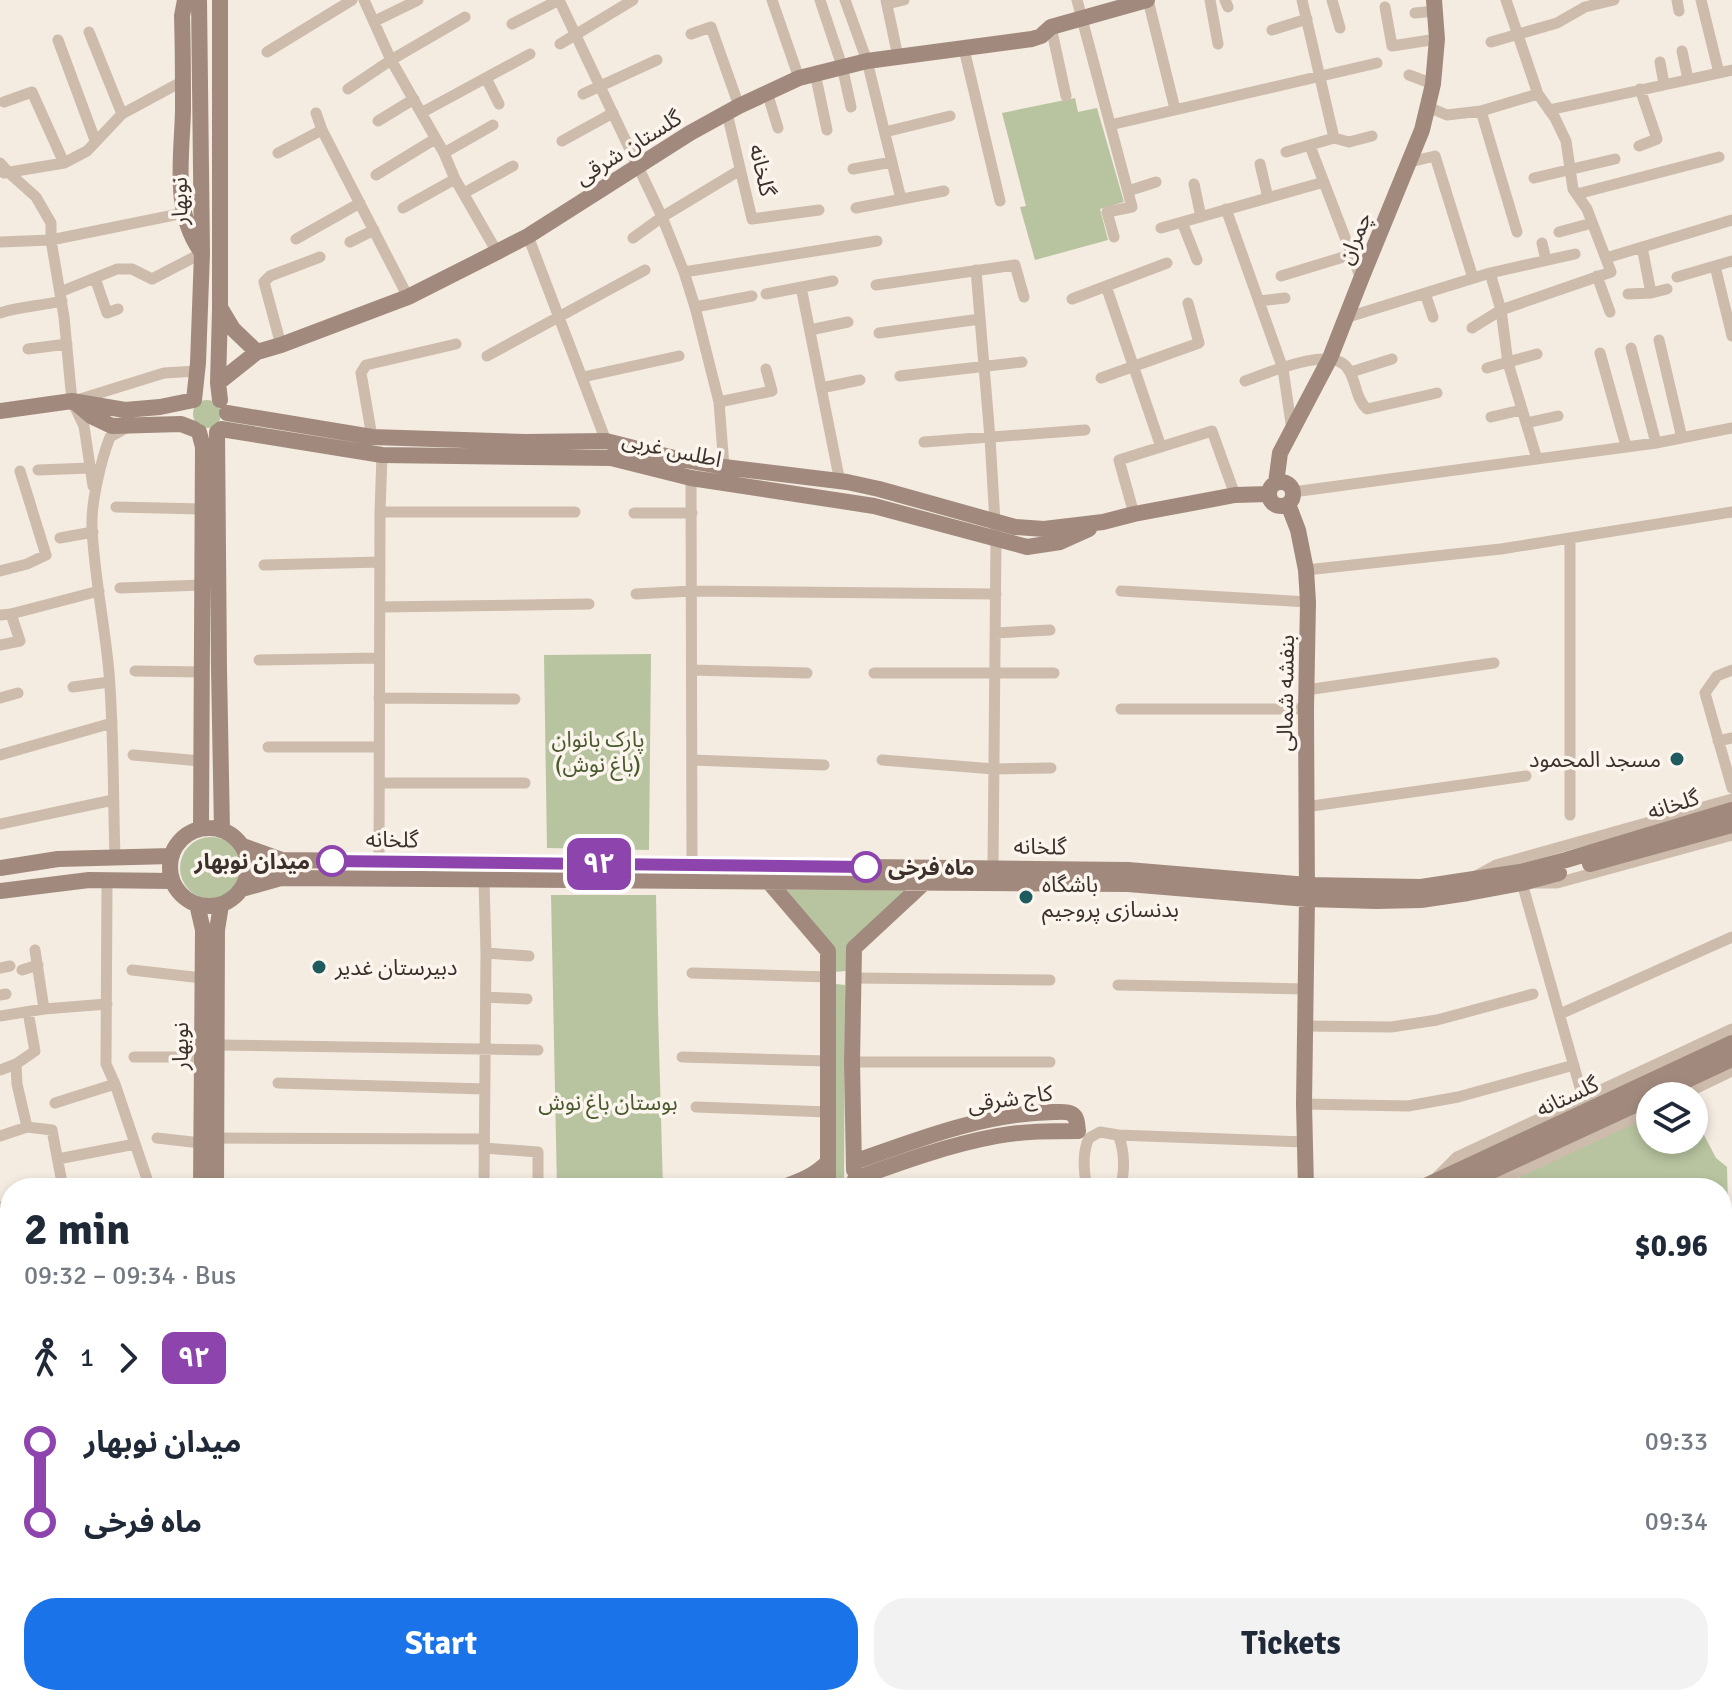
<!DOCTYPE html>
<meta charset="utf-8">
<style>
:root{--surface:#fff;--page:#f2f2f3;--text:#1f2937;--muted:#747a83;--accent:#1a73e8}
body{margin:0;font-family:Signika,"Noto Sans Arabic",sans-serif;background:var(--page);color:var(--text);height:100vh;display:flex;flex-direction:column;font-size:30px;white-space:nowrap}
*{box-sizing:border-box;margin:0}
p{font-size:26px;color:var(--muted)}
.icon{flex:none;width:44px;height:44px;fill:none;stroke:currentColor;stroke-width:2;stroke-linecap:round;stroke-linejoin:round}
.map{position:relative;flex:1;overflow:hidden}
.details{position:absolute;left:0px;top:1178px;width:1732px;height:528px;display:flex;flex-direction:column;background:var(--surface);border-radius:32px 32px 0 0;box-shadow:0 4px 12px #0003}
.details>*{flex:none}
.badge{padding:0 16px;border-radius:12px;font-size:28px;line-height:52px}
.buttons{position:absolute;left:1636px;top:1082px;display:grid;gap:16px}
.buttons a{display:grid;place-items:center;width:72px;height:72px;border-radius:50%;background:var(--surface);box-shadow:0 4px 12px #0003;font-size:40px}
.map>.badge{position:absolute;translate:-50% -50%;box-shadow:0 0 0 4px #fff}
.legs{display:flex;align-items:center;gap:12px;height:88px;padding:0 24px;font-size:26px}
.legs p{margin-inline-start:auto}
.head{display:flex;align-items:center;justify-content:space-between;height:136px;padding:0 24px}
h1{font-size:44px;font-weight:700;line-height:60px}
.primary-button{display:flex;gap:16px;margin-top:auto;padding:16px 24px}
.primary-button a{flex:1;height:92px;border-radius:32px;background:var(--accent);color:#fff;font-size:32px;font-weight:700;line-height:92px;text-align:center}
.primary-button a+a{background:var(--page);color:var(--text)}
ul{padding:0 24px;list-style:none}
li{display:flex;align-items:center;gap:28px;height:80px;font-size:30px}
li i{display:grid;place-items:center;width:12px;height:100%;margin:0 10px;background:currentColor}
li i::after{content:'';width:20px;height:20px;margin:-10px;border:6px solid;border-radius:50%;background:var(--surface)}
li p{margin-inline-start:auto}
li:first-child i{background:linear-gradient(#0000 50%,currentColor 0)}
li:last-child i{background:linear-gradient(currentColor 50%,#0000 0)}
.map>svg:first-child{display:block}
</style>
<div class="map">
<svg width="1732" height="1706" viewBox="0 0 1732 1706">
<rect width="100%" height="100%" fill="#f4ebe1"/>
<path fill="#b8c4a0" d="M 1075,98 L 1078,112 L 1097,108 L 1124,202 L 1100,209 L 1108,240 L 1035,260 L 1020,207 L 1026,206 L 1002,113 Z
M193 414a14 14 0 1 1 28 0a14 14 0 1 1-28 0Z
M 651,654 L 649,850 L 547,848 L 544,655 Z
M180 868a31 31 0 1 1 62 0a31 31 0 1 1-62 0Z
M 783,890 L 906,890 L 846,950 L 846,971 L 834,972 Z
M 551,895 L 656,895 L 658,1012 L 663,1188 L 557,1188 Z
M 836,984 L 845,985 L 844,1188 L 835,1188 Z
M 1650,1113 L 1650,1140 L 1694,1140 L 1694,1116 L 1716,1158 L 1727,1167 L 1729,1246 L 1722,1246 L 1722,1188 L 1523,1188 L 1519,1176 Z"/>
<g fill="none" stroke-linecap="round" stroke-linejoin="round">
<path stroke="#cdbbac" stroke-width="11" d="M 364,0 L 391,60 L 444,153 L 455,179 L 497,252
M 559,0 L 662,217 L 684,272 L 695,307 L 719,402 L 724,467
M 772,0 L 799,78
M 820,0 L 842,66 L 851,107
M 845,0 L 867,61 L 901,199
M 886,0 L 898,57
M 1077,0 L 1132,207 L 1107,212 L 1114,237
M 1148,0 L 1175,109
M 1210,0 L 1218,44
M 1225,0 L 1228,7
M 1302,0 L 1334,138
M 1332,0 L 1340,28
M 1677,0 L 1679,11
M 1701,0 L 1719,73
M 887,4 L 904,0
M 1385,7 L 1392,46 L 1437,39
M 1415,13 L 1436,11
M 375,21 L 418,0
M 512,24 L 559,0
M 1051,27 L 1066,96
M 1272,30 L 1307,19
M 89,32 L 122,114
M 691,34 L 711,27 L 739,106
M 58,40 L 95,140
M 1491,42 L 1557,23 L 1585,7 L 1614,0
M 560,44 L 633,0
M 964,49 L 1000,201
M 1682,51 L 1688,79
M 267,52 L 352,0
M 1660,62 L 1664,84
M 815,73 L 827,130
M 1409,75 L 1433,84
M 486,78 L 499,104
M 348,89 L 391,60 L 465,17
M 767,92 L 778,128
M 583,94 L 657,60
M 4,102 L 32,92 L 64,163
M 1428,107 L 1447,115 L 1481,111 L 1538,94
M 1549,110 L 1732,70
M 1481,111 L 1517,232
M 316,113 L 322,130 L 408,297
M 421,113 L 530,54
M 727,113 L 752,219 L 819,210
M 378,121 L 414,99
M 1110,125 L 1377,63
M 885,132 L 950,116
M 562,141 L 613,113
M 1310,146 L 1361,279
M 1639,146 L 1657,139 L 1640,89
M 1286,152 L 1334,138 L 1349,142 L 1372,136
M 278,153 L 322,130
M 444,153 L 493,125
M 1410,162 L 1435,156 L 1473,278
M 0,163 L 8,172 L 36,197 L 51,223 L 51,240 L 64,317 L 72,401 L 84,426 L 93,486
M 1260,164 L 1268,198
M 853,169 L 892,162
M 4,173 L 64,163 L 87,151 L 122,114 L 183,81
M 376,175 L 435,139
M 1534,178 L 1615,159
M 1194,184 L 1201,217
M 1128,191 L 1156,182
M 464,193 L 513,166
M 1577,194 L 1719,157
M 403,208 L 455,179
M 856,208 L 944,191
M 1226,209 L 1283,369 L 1292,430
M 1182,222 L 1197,260
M 1161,228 L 1324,182
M 1559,232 L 1592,223
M 528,236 L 606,441
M 633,238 L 662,217 L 740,170
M 296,239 L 360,203
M 0,242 L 51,240 L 184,213
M 350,242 L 374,230
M 1542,243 L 1546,260
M 1642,247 L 1651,293
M 1606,258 L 1732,220
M 1715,266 L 1732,336
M 976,270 L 990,438 L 996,539 L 993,868
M 684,272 L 877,241
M 1490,273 L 1501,310 L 1508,363 L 1537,459
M 1281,276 L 1350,255
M 1597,276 L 1610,312
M 1677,277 L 1732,261
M 95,278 L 107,313 L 118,309
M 876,285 L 1015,265 L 1024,297
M 1106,286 L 1161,447
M 801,287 L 840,482
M 60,292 L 117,269 L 132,269 L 152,279 L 202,253
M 1425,293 L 1433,317
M 766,294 L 833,281
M 1628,294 L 1651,293 L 1667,289
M 1072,299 L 1167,263
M 1260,301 L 1285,298
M 695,307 L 752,296
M 0,313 C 20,306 41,306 62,301
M 1345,318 L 1490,273 L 1575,254
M 1472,328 L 1501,310 L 1611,272 L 1587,209 L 1573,189 L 1566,141 L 1555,118 L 1538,94 L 1506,0
M 810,330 L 848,322
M 879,333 L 980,319
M 1659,340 L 1682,438
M 281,345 L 264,282 L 270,276 L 320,257
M 1631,348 L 1656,443
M 28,349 L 67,344
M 1600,353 L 1626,446
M 487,356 L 645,270
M 1487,368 L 1537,354
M 1351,372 L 1392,359
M 900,376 L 1022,362
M 583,377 L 679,356
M 1101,378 L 1199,343 L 1188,303
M 1245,381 C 1268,373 1332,344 1348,369 C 1357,382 1355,398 1367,409 L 1437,393
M 821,388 L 860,380
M 77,400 L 164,373 L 197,371
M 719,402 L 772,391 L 766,369
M 1491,417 L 1521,410
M 1526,423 L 1558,416
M 372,437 L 361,373 L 366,365 L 456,344
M 924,442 L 1085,430
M 38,470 L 90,468
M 691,478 L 692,865
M 1293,492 L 1656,443 L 1732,428
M 116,507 L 203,509
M 380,512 L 575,512
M 634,513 L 692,513
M 1134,514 L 1119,460 L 1212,431 L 1235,495
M 60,538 L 93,532
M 264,565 L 380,562
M 1306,570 L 1501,549 L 1732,512
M 0,571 L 27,564 L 46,555 L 20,471
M 120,588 L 202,585
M 1121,591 L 1308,602
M 636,594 L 692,591 L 996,594
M 380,607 L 589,604
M 0,615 L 11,614 L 99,591
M 995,633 L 1050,630
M 0,645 L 20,641 L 11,614
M 259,660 L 379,658
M 692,670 L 807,673
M 1732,670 L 1717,676 L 1705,693 L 1732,788
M 135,671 L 202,672
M 874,673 L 1054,673
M 73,687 L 109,682
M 1306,690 L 1494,663
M 0,698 L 18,693
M 379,698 L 515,699
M 1121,709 L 1306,709
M 1718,741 L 1732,738
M 268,747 L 379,747
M 0,755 L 112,723
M 133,755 L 201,761
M 692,760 L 824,765
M 882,760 L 994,769 L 1051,768
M 379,783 L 525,783
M 1305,807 L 1526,776
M 1570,815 L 1570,539
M 0,824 L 113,800
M 115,858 C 113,796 114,735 109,673 C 105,625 94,576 92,527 C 91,502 101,460 110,437 L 126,428
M 379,861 L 380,512 L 382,455
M 1476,876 L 1496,865 L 1732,799
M 107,881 L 106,1064 L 115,1084 L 150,1188
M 35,950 L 44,1009
M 486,953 L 529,956
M 0,968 L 10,966
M 22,970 L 38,965
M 132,970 L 202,978
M 692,973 L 829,977
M 853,978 L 1050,980
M 1118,985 L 1305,989
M 0,995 L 6,994
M 486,997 L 527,999
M 1560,1014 L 1732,937
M 0,1016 L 44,1009 L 107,1004
M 1305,1026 L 1391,1027 L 1437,1020 L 1533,994
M 217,1045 L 538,1050
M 134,1057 L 202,1057
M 682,1057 L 828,1061
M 852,1062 L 1050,1062
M 0,1070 L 16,1064
M 278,1083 L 485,1089
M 1680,1096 L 1732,1071
M 1583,1098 L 1522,883 L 1557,883 L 1732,835
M 55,1103 L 115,1084
M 1304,1104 L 1408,1106 L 1458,1097 L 1574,1065
M 696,1107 L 828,1112
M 27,1127 L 17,1084 L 16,1064 L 35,1051 L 28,1012
M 1118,1135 L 1305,1142
M 0,1136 L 27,1127 L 52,1130 L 63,1188
M 157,1138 L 201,1143
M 216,1138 L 484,1139
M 484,1148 L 538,1152 L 538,1188
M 58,1159 L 135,1144
M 1437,1177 L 1457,1157 L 1732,1029
M 273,1188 L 283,1188
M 484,1188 L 486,953 L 484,879
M 1087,1188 C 1084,1173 1082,1152 1089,1138 L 1100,1132 L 1118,1135 C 1125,1150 1125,1173 1120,1188
M 1484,1188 L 1650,1110
M 0,1207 L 10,1206
M 0,1253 L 10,1251
M 0,1319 L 10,1316
M 0,1359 L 10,1357
M 0,1407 L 10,1405
M 0,1459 L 10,1452
M 1727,1544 L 1732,1582
M 1722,1670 L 1732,1670
M 4,1682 L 8,1706
M 51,1696 L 53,1706
M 777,1696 L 788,1706
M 1084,1696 L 1085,1706
M 1263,1696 L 1278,1706
M 142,1706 L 157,1700 L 160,1696
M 459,1706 L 459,1696
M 876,1706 L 888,1696
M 1105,1706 L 1116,1696
M 1191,1706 L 1194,1696"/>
<path stroke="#a18a7d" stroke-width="16" d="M 185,0 L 182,16 C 183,47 183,78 183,110 C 182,156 172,210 200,250
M 220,0 L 220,310 L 218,383 L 220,400
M 221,309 L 233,329 L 257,352
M 218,383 L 257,352 L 281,345 L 408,297 L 497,252 L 528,236 L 690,133 L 739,106 L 799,78 L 867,61 L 1032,39 L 1041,36 L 1051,27 L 1147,0
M 77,404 L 91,416 L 112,426 L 181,424 L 194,429
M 0,411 L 72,401 L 125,410 L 160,407 L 194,400 L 198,363 L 202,253 L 199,0
M 227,413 L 372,437 L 525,442 L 606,441 L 674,458 L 724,467 L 847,482 L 879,489 L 1015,527 L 1044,529 L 1103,522 L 1134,514 L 1235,495 L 1269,494
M 221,429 L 382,455 L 611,458 L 691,478 L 874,506 L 1027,547 L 1060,542 L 1089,529
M 199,432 L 203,447 L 201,828
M 217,432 L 219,669 L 222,830
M1269 494a12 12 0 1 1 24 0a12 12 0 1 1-24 0Z
M 1276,483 L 1280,453 L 1330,358 L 1361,279 L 1422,130 L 1433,84 L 1437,39 L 1434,0
M 1288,504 L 1298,530 L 1306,570 L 1308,602 L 1306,709 L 1307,899 L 1304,1104 L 1306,1188
M170 867a39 39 0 1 1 78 0a39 39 0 1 1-78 0Z
M 243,846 L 282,860 L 1128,870 L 1307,885 L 1421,887 L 1520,872 L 1566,860 L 1732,810
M 1590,864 L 1732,825
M 0,868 L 58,859 L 171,856
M 769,882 L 828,951 L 828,1188
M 242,889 L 281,878 L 1128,884 L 1307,899 L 1376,901 L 1421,900 L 1468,893 L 1522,883 L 1559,873
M 0,891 L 89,880 L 172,881
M 197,904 L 203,930 L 201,1188
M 1653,1096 L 1732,1059
M 854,1162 C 919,1139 985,1113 1054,1112 C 1060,1112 1067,1111 1072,1114 C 1078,1118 1077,1125 1078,1131 C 1051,1131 1024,1131 997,1136 C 948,1145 901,1162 855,1179
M 854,1170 L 852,1062 L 854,948 L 924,883
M 216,1188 L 217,930 L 221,905
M 781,1188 C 798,1182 815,1176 828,1162
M 1421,1188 L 1732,1043
M 1455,1188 L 1650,1098
M 1722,1432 L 1732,1432
M 0,1524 C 7,1537 3,1547 0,1560
M 6,1574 C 0,1590 0,1600 10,1613
M 219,1696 L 236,1706
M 812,1696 C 830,1706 846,1706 865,1696
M 1307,1696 L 1454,1706
M 1700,1706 L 1701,1696
M 1723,1706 L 1726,1700 L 1732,1697"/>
</g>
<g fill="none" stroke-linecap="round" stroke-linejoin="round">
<defs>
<path id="line-1" d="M 332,861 L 866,867"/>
</defs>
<use href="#line-1" stroke="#fff" stroke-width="18"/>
<use href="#line-1" stroke="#8e44ad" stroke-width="12"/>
</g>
<g fill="#1f5a5e" stroke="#fbf5ee" stroke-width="3">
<circle cx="1677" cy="759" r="8"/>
<circle cx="1026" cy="897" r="8"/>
<circle cx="319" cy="967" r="8"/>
</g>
<g fill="#fff" stroke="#8e44ad" stroke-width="4">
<circle cx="332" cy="861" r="14"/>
<circle cx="866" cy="867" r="14"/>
</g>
<g text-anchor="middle" stroke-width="7" stroke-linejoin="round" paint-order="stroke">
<g font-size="22" fill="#3b302b" stroke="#fbf5ee">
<text transform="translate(628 147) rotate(-32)" y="8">گلستان شرقی</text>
<text transform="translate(763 170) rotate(77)" y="8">گلخانه</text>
<text transform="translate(179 201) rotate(-91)" y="8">نوبهار</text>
<text transform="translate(1354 238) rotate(-67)" y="8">چمران</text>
<text transform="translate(672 449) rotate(12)" y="8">اطلس غربی</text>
<text transform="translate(1285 693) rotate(-89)" y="8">بنفشه شمالی</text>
<text transform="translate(1673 804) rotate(-17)" y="8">گلخانه</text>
<text transform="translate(392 839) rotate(1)" y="8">گلخانه</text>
<text transform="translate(1040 846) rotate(1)" y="8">گلخانه</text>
<text transform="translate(180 1046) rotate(-90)" y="8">نوبهار</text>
<text transform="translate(1567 1096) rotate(-25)" y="8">گلستانه</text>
<text transform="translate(1010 1098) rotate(-8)" y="8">کاج شرقی</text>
</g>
<g font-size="22" fill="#4a5a2e" stroke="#fbf5ee">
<text x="598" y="747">پارک بانوان<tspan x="598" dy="25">(باغ نوش)</tspan></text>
<text x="608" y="1110">بوستان باغ نوش</text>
</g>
<g font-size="22" fill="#3b302b" stroke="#fbf5ee" text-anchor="start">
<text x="1661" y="767" text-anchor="end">مسجد المحمود</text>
<text x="1042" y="892">باشگاه<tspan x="1042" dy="25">بدنسازی پروجیم</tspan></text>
<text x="335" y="975">دبیرستان غدیر</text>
</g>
<g font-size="22" font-weight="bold" fill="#3b302b" stroke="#fbf5ee" text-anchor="end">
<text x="310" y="869">میدان نوبهار</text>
<text x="888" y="875" text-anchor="start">ماه فرخی</text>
</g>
</g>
</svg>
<div class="buttons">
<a><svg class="icon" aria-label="layers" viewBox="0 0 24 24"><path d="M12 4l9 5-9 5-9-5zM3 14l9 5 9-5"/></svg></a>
</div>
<b class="badge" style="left:599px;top:864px;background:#8e44ad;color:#fff">۹۲</b>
<section class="details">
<div class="head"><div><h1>2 min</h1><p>09:32 – 09:34 · Bus</p></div><b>$0.96</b></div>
<div class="legs"><svg class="icon" aria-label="walk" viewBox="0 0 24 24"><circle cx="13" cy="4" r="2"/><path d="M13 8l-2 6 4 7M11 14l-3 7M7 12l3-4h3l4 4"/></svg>1<svg class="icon" aria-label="forward" viewBox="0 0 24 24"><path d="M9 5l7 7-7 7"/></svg><b class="badge" style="background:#8e44ad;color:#fff">۹۲</b></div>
<ul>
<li><i style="color:#8e44ad"></i><b>میدان نوبهار</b><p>09:33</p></li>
<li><i style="color:#8e44ad"></i><b>ماه فرخی</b><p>09:34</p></li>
</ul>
<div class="primary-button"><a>Start</a><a>Tickets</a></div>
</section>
</div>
